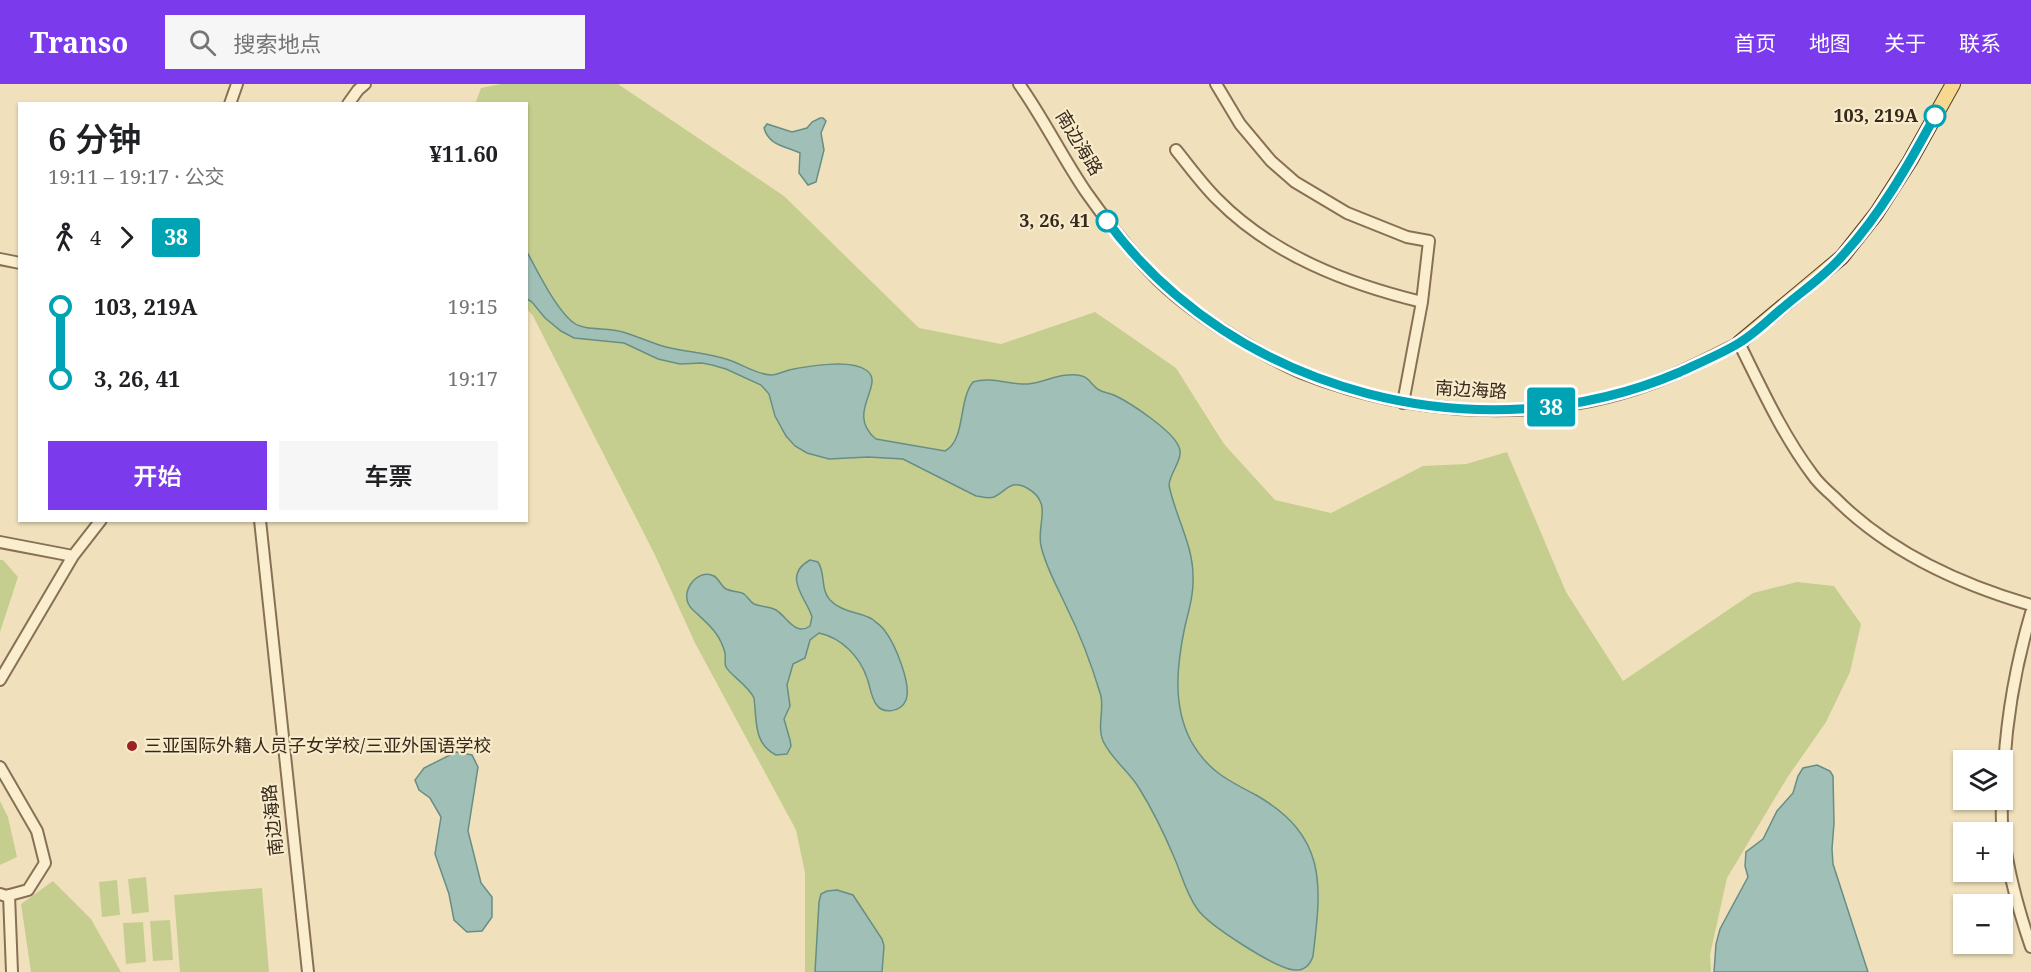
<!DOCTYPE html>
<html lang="zh">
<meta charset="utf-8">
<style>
:root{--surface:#fff;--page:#f6f6f6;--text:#202124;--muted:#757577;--accent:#7c3aed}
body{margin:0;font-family:"Noto Serif","Noto Sans SC",serif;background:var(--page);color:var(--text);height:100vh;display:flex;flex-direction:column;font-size:22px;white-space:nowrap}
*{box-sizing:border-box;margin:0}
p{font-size:20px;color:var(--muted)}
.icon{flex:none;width:33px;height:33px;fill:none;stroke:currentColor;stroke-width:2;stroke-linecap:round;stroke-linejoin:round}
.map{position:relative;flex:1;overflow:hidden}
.details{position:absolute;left:18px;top:18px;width:510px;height:420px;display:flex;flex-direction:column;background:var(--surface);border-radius:0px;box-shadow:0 2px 4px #0004}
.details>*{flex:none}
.badge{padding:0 12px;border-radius:4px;font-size:21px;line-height:39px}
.controls{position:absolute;left:1953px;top:666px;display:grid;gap:12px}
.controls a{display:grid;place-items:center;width:60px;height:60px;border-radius:0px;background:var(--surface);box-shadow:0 2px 4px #0004;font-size:30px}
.map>.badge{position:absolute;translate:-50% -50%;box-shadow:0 0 0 3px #fff}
.legs{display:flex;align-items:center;gap:9px;height:66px;padding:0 30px;font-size:20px}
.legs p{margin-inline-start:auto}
.summary{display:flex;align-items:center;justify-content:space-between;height:102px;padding:0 30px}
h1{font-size:33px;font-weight:600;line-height:45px}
.primary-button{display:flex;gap:12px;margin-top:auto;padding:12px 30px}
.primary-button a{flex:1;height:69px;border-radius:0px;background:var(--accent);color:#fff;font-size:24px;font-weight:600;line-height:69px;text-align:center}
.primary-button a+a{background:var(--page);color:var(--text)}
ul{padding:0 30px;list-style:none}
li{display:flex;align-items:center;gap:21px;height:72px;font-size:22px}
li i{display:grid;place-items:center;width:9px;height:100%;margin:0 8px;background:currentColor}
li i::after{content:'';width:15px;height:15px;margin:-8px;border:4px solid;border-radius:50%;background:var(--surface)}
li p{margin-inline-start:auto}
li:first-child i{background:linear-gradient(#0000 50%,currentColor 0)}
li:last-child i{background:linear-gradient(currentColor 50%,#0000 0)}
header{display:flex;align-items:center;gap:36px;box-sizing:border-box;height:84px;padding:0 30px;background:var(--accent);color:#fff}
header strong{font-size:28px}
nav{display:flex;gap:33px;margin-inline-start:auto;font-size:21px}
.search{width:420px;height:54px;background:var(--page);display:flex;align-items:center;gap:15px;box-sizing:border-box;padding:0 21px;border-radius:0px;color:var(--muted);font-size:22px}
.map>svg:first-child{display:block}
</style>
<header>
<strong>Transo</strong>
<div class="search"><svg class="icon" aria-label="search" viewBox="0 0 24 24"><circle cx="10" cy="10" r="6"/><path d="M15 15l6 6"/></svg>搜索地点</div>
<nav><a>首页</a><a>地图</a><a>关于</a><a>联系</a></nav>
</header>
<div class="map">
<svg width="2031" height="888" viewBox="0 0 2031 888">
<rect width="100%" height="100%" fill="#f0e1bc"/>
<path fill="#c6ce8f" d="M 501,0 L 618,0 L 784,112 L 919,244 L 1001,260 L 1095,228 L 1176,284 L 1224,360 L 1275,416 L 1331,429 L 1423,382 L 1466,380 L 1507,368 L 1566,508 L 1623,597 L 1753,509 L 1797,498 L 1834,502 L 1861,540 L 1850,588 L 1826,638 L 1787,694 L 1727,794 L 1710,871 L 1711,888 L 805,888 L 805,789 L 796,746 L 695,559 L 654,469 L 533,232 L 527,225 L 526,20 L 475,20 L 481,4 Z
M 0,476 L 3,476 L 18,493 L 0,548 Z
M 0,717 L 8,733 L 17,773 L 0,781 Z
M 146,793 L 149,828 L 132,830 L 128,795 Z
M 117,796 L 120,831 L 102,833 L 99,798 Z
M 53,797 L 91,835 L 121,888 L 31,888 L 21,820 Z
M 262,804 L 269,888 L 180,888 L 174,811 Z
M 170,836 L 173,876 L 153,877 L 150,837 Z
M 143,838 L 146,878 L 126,880 L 123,839 Z"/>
<path fill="#a0c0b7" stroke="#678e85" stroke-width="1.5" d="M 820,34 L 823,34 L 826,37 L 821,49 L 824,66 L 816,98 L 808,101 L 799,89 L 800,69 C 786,62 769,62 764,44 L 767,40 L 792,48 L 807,44 L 812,38 Z
M 526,166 C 536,185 557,227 574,239 C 585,247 608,243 623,248 C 637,252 651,259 666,263 C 686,268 708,269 729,276 C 742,280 757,291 772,291 C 778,290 783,288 789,286 C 808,282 850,275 866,286 C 887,300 844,329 876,355 L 945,367 C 966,356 958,316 973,298 C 991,292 1009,301 1028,300 C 1045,298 1065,287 1082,292 C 1090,294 1092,302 1099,306 C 1104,309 1110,309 1116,312 C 1132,320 1173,347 1179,363 C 1184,375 1170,388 1169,401 C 1175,432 1193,460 1193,492 C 1194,509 1189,526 1185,542 C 1177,580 1172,621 1191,657 C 1208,687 1227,696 1256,711 C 1327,752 1322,799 1313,872 C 1310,881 1304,887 1294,886 C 1275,884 1210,842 1198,826 C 1186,810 1182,791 1174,773 C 1164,749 1152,725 1139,704 C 1129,687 1112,676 1103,657 C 1097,642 1104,628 1101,612 C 1092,582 1080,550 1066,522 C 1057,502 1046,484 1041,462 C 1036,440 1054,419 1027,404 C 1010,395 1007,407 994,413 C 988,415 983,413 976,412 L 903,375 L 868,373 L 829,375 L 807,369 L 795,362 L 786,352 L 775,332 L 769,310 L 761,301 L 726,285 L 712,281 L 702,279 L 680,280 L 658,275 L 624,259 L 574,254 L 561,247 L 545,234 L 532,218 L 527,215 Z
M 810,476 L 818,478 C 826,490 820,505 830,516 C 841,528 859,528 872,535 C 877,539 882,542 885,547 C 895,560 912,601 906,616 C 901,628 883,631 876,620 C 871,613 870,602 867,594 C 860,573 842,554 819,549 L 810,556 L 805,574 L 793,580 L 787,601 L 790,622 L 784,635 L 790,656 L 791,662 L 787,670 L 776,671 C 753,659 757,637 754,614 C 748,601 730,591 726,583 C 724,579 726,574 725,569 C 720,549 707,539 693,526 C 676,511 697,483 714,492 C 719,495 721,502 726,505 C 732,508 739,507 744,510 C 748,513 750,518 754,520 C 761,523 769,522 776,526 C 784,531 789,541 797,544 C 802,546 806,545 810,542 L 812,533 C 807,515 781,492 810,476 Z
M 456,668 L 472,671 L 478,683 L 468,747 L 481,799 L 492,813 L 492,833 L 482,847 L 467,848 L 454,836 L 449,810 L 435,770 L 441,733 L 430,714 L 419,706 L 415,696 L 424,684 Z
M 1817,681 L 1830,687 L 1833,692 L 1834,739 L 1832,765 L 1833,780 L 1868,888 L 1714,888 L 1716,860 L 1720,845 L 1748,793 L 1745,782 L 1746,768 L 1763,755 L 1777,727 L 1793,709 L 1798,692 L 1803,684 Z
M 837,806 L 853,811 L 882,855 L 884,862 L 882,888 L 815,888 L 819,818 L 821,810 L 827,807 Z"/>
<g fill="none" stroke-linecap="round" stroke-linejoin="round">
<defs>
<path id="minor" d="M 1019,0 C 1044,35 1062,73 1086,108 C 1108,139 1131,169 1158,196 C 1182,219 1209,238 1238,255 C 1258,267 1280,280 1302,289 C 1412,332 1541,341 1653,299 C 1683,288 1711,273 1739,259 C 1761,303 1782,350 1812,390 C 1818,399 1826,406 1834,413 C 1887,467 1959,500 2031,521
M 1216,0 L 1240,40 L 1271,77 L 1295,98 L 1347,129 L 1407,153 L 1429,157 L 1422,218 L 1403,319
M 230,20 L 237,0
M 348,20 L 358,6 L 365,0
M 1176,66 C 1189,82 1202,100 1217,115 C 1272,171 1348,200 1422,218
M 0,175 L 20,179
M 260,436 L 308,888
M 0,458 L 73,472
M 2031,529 C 2016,580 2007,631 2004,683 C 2003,701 2001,720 2002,738 C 2006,782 2017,822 2031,863
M 0,596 L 73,472 L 101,436
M 0,683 L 37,747 L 45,779 L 28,806 L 6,812 L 0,810
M 9,811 L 12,888"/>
<path id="major" d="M 1739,259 L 1842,173 L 1876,130 L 1910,77 L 1953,0"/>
</defs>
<use href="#minor" stroke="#887055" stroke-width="14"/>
<use href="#major" stroke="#553e2a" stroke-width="16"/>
<use href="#minor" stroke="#faeecf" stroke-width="10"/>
<use href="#major" stroke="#f6d890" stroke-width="14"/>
</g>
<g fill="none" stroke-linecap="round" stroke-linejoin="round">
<defs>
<path id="line-1" d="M 1107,137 C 1235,311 1483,373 1680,288 C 1699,279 1721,270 1739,259 C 1756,249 1771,233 1786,221 C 1805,205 1827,190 1843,171 C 1880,131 1909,80 1935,32"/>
</defs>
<use href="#line-1" stroke="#fff" stroke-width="14"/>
<use href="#line-1" stroke="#00a3b4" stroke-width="9"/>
</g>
<g fill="#fff" stroke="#00a3b4" stroke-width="3">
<circle cx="1935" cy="32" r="10"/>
<circle cx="1107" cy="137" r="10"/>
</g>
<circle fill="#922" stroke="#f7ebcb" stroke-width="2" cx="132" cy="662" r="6"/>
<g text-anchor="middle" stroke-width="4.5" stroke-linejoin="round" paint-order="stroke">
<g font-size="18" font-weight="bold" fill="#36281a" stroke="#f7ebcb" text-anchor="end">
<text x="1918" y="38">103, 219A</text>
<text x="1090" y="143">3, 26, 41</text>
</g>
<g font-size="18" fill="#36281a" stroke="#f7ebcb">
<text transform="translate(1079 59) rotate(59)" y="6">南边海路</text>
<text transform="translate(1471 306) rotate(3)" y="6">南边海路</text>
<text transform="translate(273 736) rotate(-96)" y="6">南边海路</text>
</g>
<g font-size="18" fill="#36281a" stroke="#f7ebcb" text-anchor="start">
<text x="144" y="668">三亚国际外籍人员子女学校/三亚外国语学校</text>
</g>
</g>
</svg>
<div class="controls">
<a><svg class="icon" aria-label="layers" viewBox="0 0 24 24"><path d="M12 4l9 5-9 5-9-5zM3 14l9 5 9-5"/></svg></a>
<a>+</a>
<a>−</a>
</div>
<b class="badge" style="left:1551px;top:323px;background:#00a3b4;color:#fff">38</b>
<section class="details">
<div class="summary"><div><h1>6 分钟</h1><p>19:11 – 19:17 · 公交</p></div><b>¥11.60</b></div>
<div class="legs"><svg class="icon" aria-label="walk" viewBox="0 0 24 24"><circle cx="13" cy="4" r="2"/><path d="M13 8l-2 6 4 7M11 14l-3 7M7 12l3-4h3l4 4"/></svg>4<svg class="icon" aria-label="forward" viewBox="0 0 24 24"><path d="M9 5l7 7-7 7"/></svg><b class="badge" style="background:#00a3b4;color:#fff">38</b></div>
<ul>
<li><i style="color:#00a3b4"></i><b>103, 219A</b><p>19:15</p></li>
<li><i style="color:#00a3b4"></i><b>3, 26, 41</b><p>19:17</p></li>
</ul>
<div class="primary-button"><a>开始</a><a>车票</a></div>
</section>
</div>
